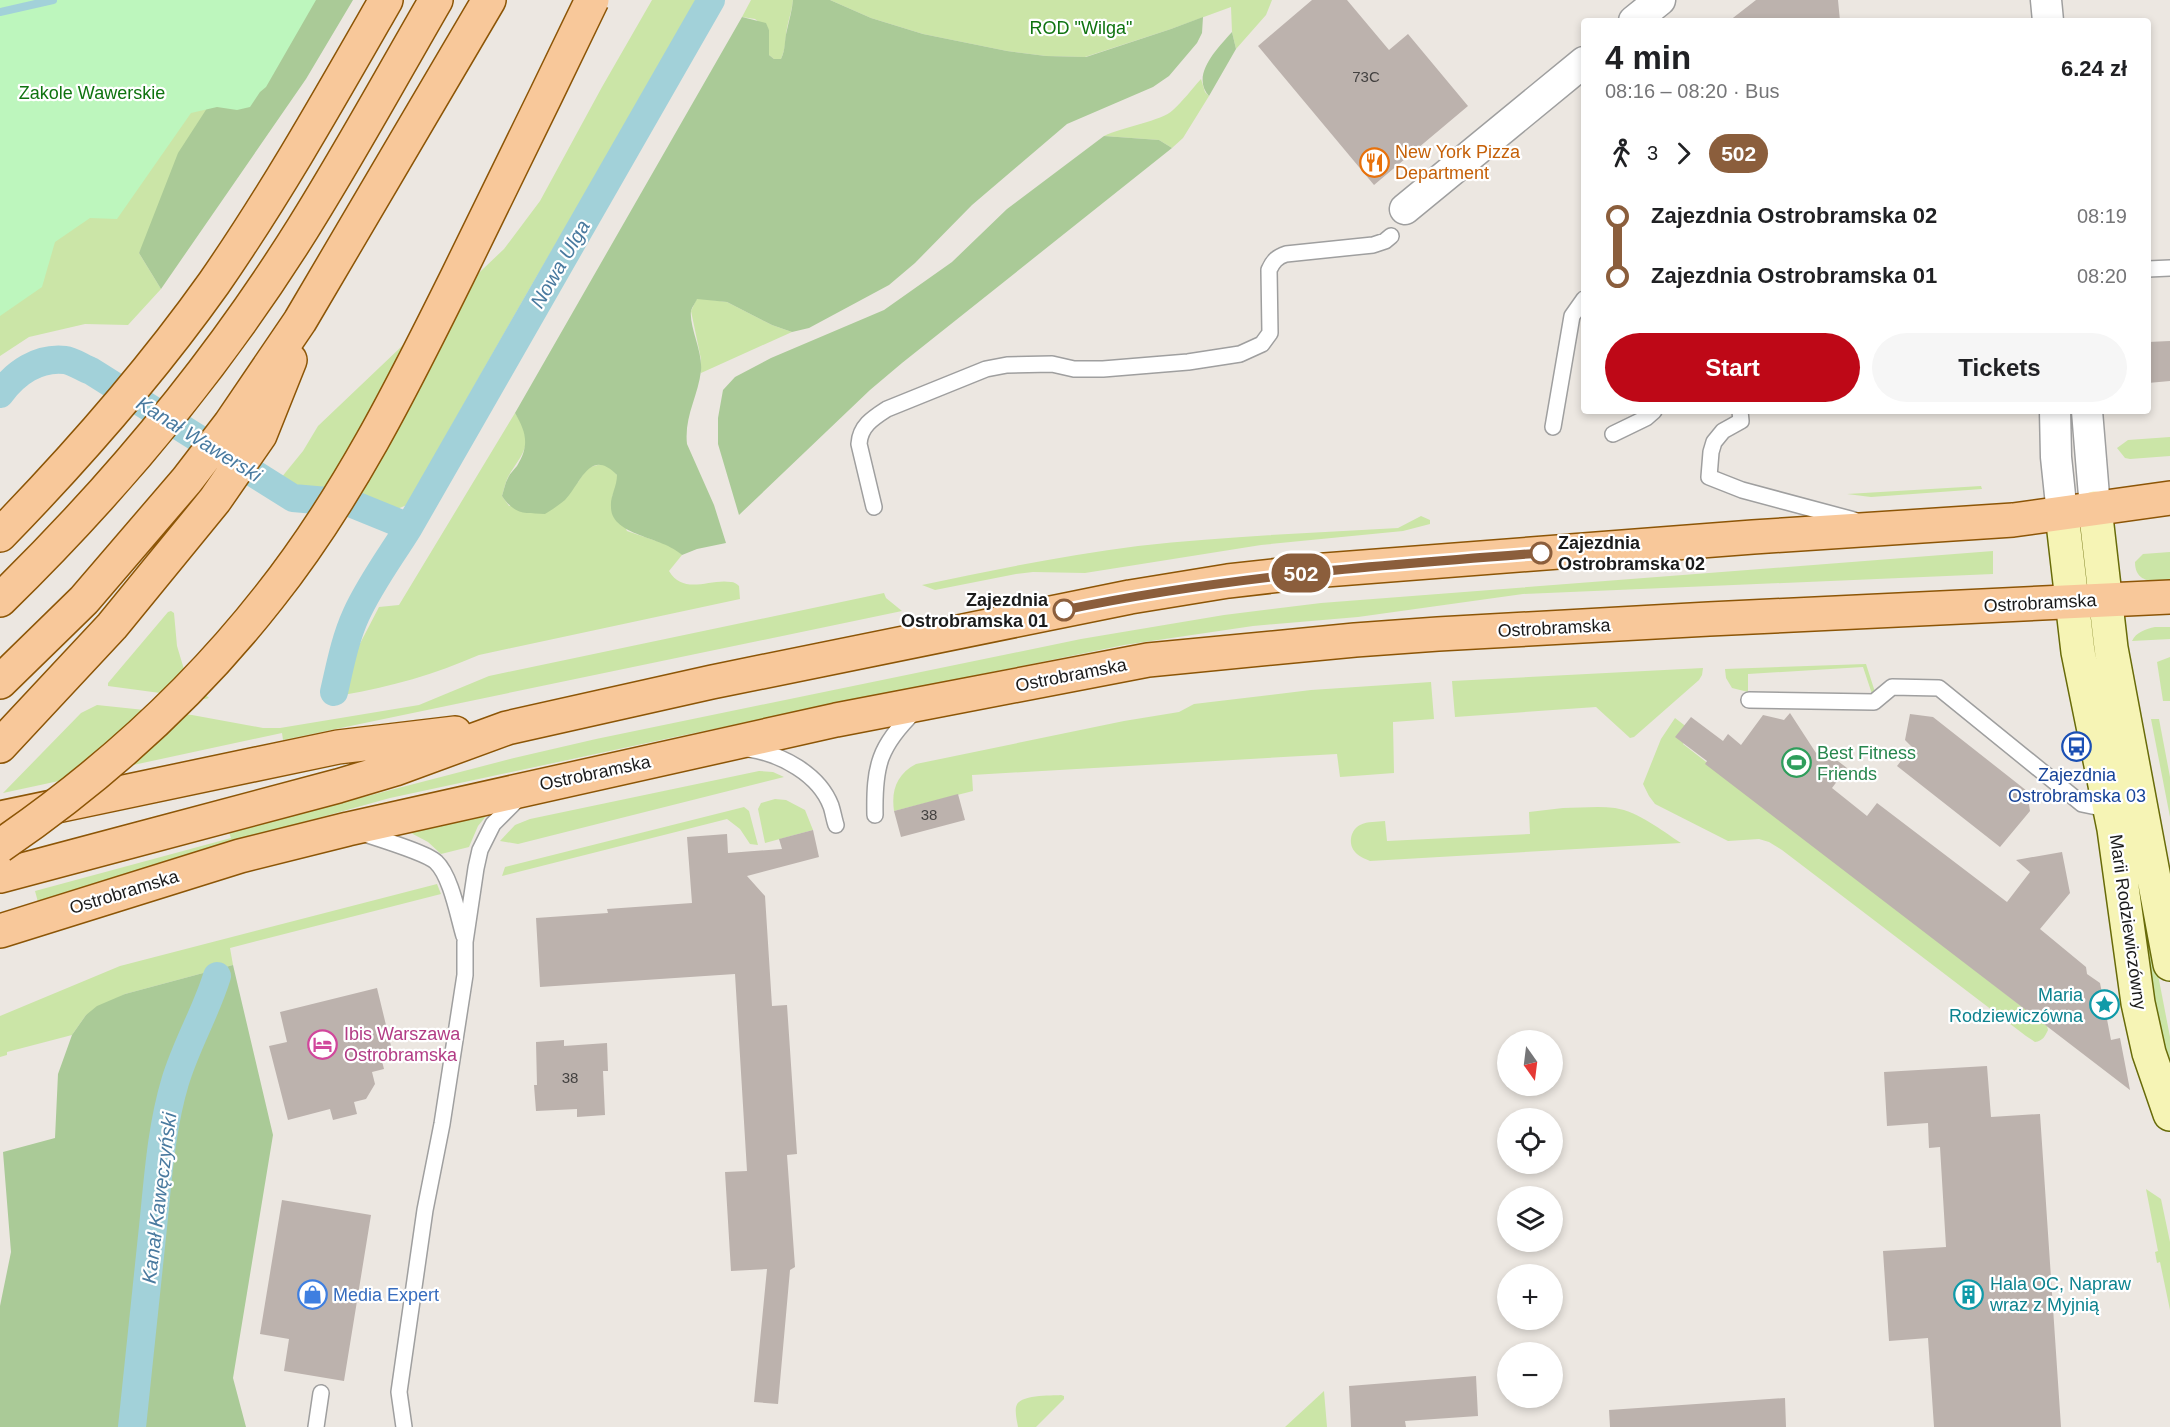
<!DOCTYPE html>
<meta charset="utf-8">
<style>
:root{--surface:#fff;--page:#f6f6f6;--text:#202124;--muted:#757577;--accent:#be0817}
body{margin:0;font-family:Helvetica,sans-serif;background:var(--page);color:var(--text);height:100vh;display:flex;flex-direction:column;font-size:22px;white-space:nowrap}
*{box-sizing:border-box;margin:0}
p{font-size:20px;color:var(--muted)}
.icon{flex:none;width:33px;height:33px;fill:none;stroke:currentColor;stroke-width:2;stroke-linecap:round;stroke-linejoin:round}
.map{position:relative;flex:1;overflow:hidden}
.sheet{position:absolute;left:1581px;top:18px;width:570px;height:396px;display:flex;flex-direction:column;background:var(--surface);border-radius:6px;box-shadow:0 3px 9px #0003}
.sheet>*{flex:none}
.badge{padding:0 12px;border-radius:20px;font-size:21px;line-height:39px}
.needle{width:39px;rotate:166deg}
.buttons{position:absolute;left:1497px;top:1030px;display:grid;gap:12px}
.buttons a{display:grid;place-items:center;width:66px;height:66px;border-radius:50%;background:var(--surface);box-shadow:0 3px 9px #0003;font-size:30px}
.map>.badge{position:absolute;translate:-50% -50%;box-shadow:0 0 0 3px #fff}
.legs{display:flex;align-items:center;gap:9px;height:66px;padding:0 24px;font-size:20px}
.legs p{margin-inline-start:auto}
.headline{display:flex;align-items:center;justify-content:space-between;height:102px;padding:0 24px}
h1{font-size:33px;font-weight:700;line-height:45px}
.cta{display:flex;gap:12px;margin-top:auto;padding:12px 24px}
.cta a{flex:1;height:69px;border-radius:36px;background:var(--accent);color:#fff;font-size:24px;font-weight:700;line-height:69px;text-align:center}
.cta a+a{background:var(--page);color:var(--text)}
ul{padding:0 24px;list-style:none}
li{display:flex;align-items:center;gap:21px;height:60px;font-size:22px}
li i{display:grid;place-items:center;width:9px;height:100%;margin:0 8px;background:currentColor}
li i::after{content:'';width:15px;height:15px;margin:-8px;border:4px solid;border-radius:50%;background:var(--surface)}
li p{margin-inline-start:auto}
li:first-child i{background:linear-gradient(#0000 50%,currentColor 0)}
li:last-child i{background:linear-gradient(currentColor 50%,#0000 0)}
.map>svg:first-child{display:block}
</style>
<div class="map">
<svg width="2170" height="1427" viewBox="0 0 2170 1427">
<rect width="100%" height="100%" fill="#ece7e1"/>
<path fill="#cbe5a7" d="M 0,0 L 277,0 L 139,253 L 161,289 L 128,325 L 85,324 L 29,337 L 0,356 Z
M 652,0 L 698,0 L 530,288 L 440,446 L 412,503 L 397,509 L 361,502 L 302,491 L 281,478 L 303,451 L 318,426 L 504,249 L 540,201 L 602,87 Z
M 751,0 L 793,0 C 792,12 787,23 786,35 C 785,45 785,50 781,59 L 774,59 L 769,55 L 769,30 L 755,19 L 742,17 Z
M 830,0 L 1272,0 L 1266,15 L 1236,49 L 1232,32 L 1231,7 L 1171,29 L 1085,57 L 1046,56 L 1007,51 L 923,34 L 871,18 Z
M 1201,79 L 1205,92 L 1209,96 L 1183,138 L 1172,148 L 1159,140 L 1104,136 C 1122,127 1162,121 1173,110 C 1183,101 1192,89 1201,79 Z
M 697,298 L 727,302 L 772,325 L 792,332 L 701,373 L 701,359 L 691,311 Z
M 515,413 C 518,418 523,424 525,429 C 531,449 516,462 508,477 C 505,483 504,490 502,496 L 509,506 L 578,482 L 587,468 L 601,464 L 610,467 L 617,475 L 617,485 L 612,497 L 627,531 L 674,547 L 682,555 L 669,571 C 684,596 710,578 731,582 C 734,582 737,584 739,586 L 740,599 L 479,655 C 435,674 391,687 343,695 L 353,657 L 379,607 L 399,605 Z
M 2170,437 L 2170,456 L 2130,459 L 2125,458 L 2117,448 L 2128,440 Z
M 1981,486 L 1982,489 L 1871,497 L 1847,494 Z
M 1421,516 L 1430,520 L 1430,524 L 1403,531 L 1261,545 L 1085,573 L 1033,572 L 1016,574 L 935,590 L 922,585 C 994,570 1065,555 1138,546 C 1224,536 1312,533 1398,528 Z
M 1993,551 L 1993,574 L 1523,594 L 1358,617 L 1253,626 L 1124,645 L 675,737 L 390,798 L 178,857 L 38,902 L 35,891 L 231,838 L 229,832 L 514,758 L 596,739 L 1081,639 L 1224,615 L 1321,603 Z
M 2170,552 L 2170,581 C 2153,582 2135,583 2135,562 L 2143,554 Z
M 884,593 L 886,598 L 902,611 L 283,740 L 282,733 L 3,793 L 81,713 L 97,705 L 192,715 L 263,728 L 280,728 L 419,705 L 489,676 Z
M 171,611 L 174,613 L 177,646 L 186,676 L 209,698 L 205,699 L 108,686 L 108,683 L 168,612 Z
M 2155,627 L 2170,627 L 2170,639 L 2132,641 C 2136,632 2146,629 2155,627 Z
M 2170,657 L 2170,701 L 2163,701 L 2157,662 Z
M 1866,664 L 1875,692 L 1872,694 L 1863,667 L 1748,674 L 1748,692 L 1732,688 L 1726,678 L 1725,669 Z
M 1703,668 L 1702,675 L 1699,680 L 1634,737 L 1630,738 L 1596,707 L 1455,717 L 1452,681 Z
M 1431,682 L 1434,719 L 1393,722 L 1394,773 L 1340,777 L 1337,754 L 972,775 L 973,791 L 894,811 C 891,790 897,774 916,764 L 1124,721 L 1179,712 L 1194,704 L 1311,690 Z
M 2102,684 L 2170,1037 L 2170,1076 L 2154,1035 Z
M 1675,718 L 1692,731 L 1683,744 L 2047,1026 L 2048,1030 C 2045,1036 2043,1041 2035,1042 L 2026,1036 L 1782,850 L 1769,842 L 1759,839 L 1728,841 L 1655,804 L 1649,796 L 1643,784 L 1661,739 Z
M 2151,719 L 2159,719 L 2170,777 L 2170,817 Z
M 759,771 L 773,772 L 784,777 L 518,844 L 500,841 L 515,825 L 530,819 Z
M 775,799 L 786,800 L 805,810 L 813,830 L 765,843 L 758,809 L 761,803 Z
M 744,807 L 749,811 L 758,845 L 750,844 L 740,829 L 727,819 L 502,876 L 505,867 Z
M 1563,808 C 1580,808 1598,806 1615,808 C 1639,812 1661,830 1681,843 L 1370,861 C 1366,859 1360,857 1357,854 C 1347,846 1350,830 1360,825 C 1368,821 1377,822 1385,821 L 1387,841 L 1530,834 L 1529,812 Z
M 484,813 L 487,815 L 478,826 L 469,847 L 441,854 L 428,842 L 411,833 L 412,829 Z
M 437,884 L 441,894 L 230,948 L 233,965 L 125,994 L 86,1015 L 72,1035 L 7,1052 L 7,1055 L 0,1057 L 0,1016 L 120,966 Z
M 2146,1189 L 2161,1199 L 2170,1242 L 2170,1310 L 2160,1262 L 2157,1263 L 2155,1252 L 2158,1251 Z
M 1324,1391 L 1327,1427 L 1285,1427 Z
M 1061,1395 L 1064,1396 L 1064,1399 L 1036,1427 L 1018,1427 C 1017,1421 1015,1413 1016,1407 C 1018,1394 1051,1396 1061,1395 Z"/>
<path fill="#aaca97" d="M 277,0 L 353,0 L 306,79 L 161,289 L 139,253 L 178,153 Z
M 793,0 L 830,0 L 871,18 L 923,34 L 1007,51 L 1046,56 L 1086,57 L 1171,29 L 1203,17 L 1202,33 L 1197,43 L 1169,76 L 1153,87 L 1067,124 L 972,205 L 915,263 L 889,285 L 809,328 L 792,332 L 772,325 L 727,302 L 697,299 C 696,302 692,307 691,311 C 689,327 703,352 701,371 C 698,396 684,417 687,444 L 714,505 L 726,543 L 697,549 L 682,555 C 662,536 611,536 611,507 C 610,496 617,487 617,475 C 590,447 581,483 565,500 C 559,505 552,510 545,514 C 524,513 515,515 502,496 C 504,490 505,483 508,478 C 510,473 514,470 517,466 C 530,445 526,432 515,413 L 742,17 L 766,23 L 769,30 L 769,55 L 774,59 L 781,59 C 786,49 784,41 787,30 C 789,20 792,11 793,0 Z
M 1232,32 L 1236,49 L 1209,96 C 1190,75 1218,48 1232,32 Z
M 1104,136 L 1159,140 L 1172,148 L 902,363 L 870,390 L 739,515 L 718,444 L 718,418 L 723,390 L 735,377 L 771,358 L 884,310 L 952,262 L 1007,209 Z
M 233,965 L 273,1135 L 233,1378 L 246,1427 L 0,1427 L 0,1306 L 11,1252 L 3,1152 L 55,1138 L 58,1074 L 72,1035 L 86,1015 L 97,1006 L 125,994 Z"/>
<path fill="#bdf6bd" d="M 0,0 L 316,0 L 266,87 L 260,92 L 250,107 L 237,110 L 217,107 L 191,113 L 117,219 L 90,218 L 55,242 L 42,287 L 0,316 Z"/>
<g fill="none" stroke-linecap="round" stroke-linejoin="round">
<path stroke="#a2d1d9" stroke-width="8" d="M 0,12 L 53,0"/>
<path stroke="#a2d1d9" stroke-width="28" d="M 0,394 C 15,373 38,357 65,360 C 73,361 83,368 91,371 L 293,498 L 350,503 L 409,527
M 334,692 C 340,666 345,639 356,615 C 370,584 391,556 409,527 L 711,0
M 132,1427 C 139,1360 146,1293 153,1227 C 158,1179 161,1129 175,1082 C 186,1045 206,1012 217,976"/>
</g>
<path fill="#bcb2ad" d="M 1312,0 L 1347,0 L 1389,50 L 1408,34 L 1468,106 L 1374,185 L 1258,46 Z
M 1756,0 L 1838,0 L 1840,21 L 1729,21 Z
M 2170,341 L 2170,381 L 2148,383 L 2148,342 Z
M 1790,713 L 1816,753 L 1821,748 L 1847,768 L 1832,788 L 1867,816 L 1877,803 L 2007,902 L 2030,872 L 2016,860 L 2062,852 L 2070,893 L 2040,929 L 2086,967 L 2087,974 L 2100,983 L 2111,1040 L 2120,1038 L 2130,1090 L 1705,764 L 1707,761 L 1675,737 L 1691,717 L 1723,741 L 1728,734 L 1741,745 L 1763,715 L 1784,720 Z
M 1910,714 L 1933,717 L 2027,791 L 2030,811 L 2000,847 L 1897,766 L 1912,747 L 1905,740 Z
M 958,794 L 965,820 L 901,837 L 894,811 Z
M 813,830 L 819,857 L 747,876 L 765,896 L 772,1006 L 787,1005 L 797,1154 L 787,1155 L 795,1267 L 790,1270 L 778,1404 L 754,1402 L 767,1269 L 731,1271 L 725,1172 L 747,1171 L 735,974 L 540,987 L 536,918 L 608,913 L 607,909 L 692,903 L 687,837 L 727,834 L 728,853 L 782,849 L 779,839 Z
M 377,988 L 393,1054 L 381,1057 L 384,1069 L 372,1072 L 375,1084 L 366,1099 L 354,1102 L 357,1114 L 333,1120 L 330,1109 L 288,1120 L 269,1046 L 287,1042 L 280,1012 Z
M 564,1040 L 564,1046 L 607,1043 L 608,1071 L 603,1071 L 605,1115 L 577,1117 L 577,1109 L 536,1111 L 534,1085 L 537,1085 L 536,1042 Z
M 1987,1066 L 1991,1117 L 2040,1114 L 2061,1427 L 1934,1427 L 1928,1338 L 1889,1341 L 1883,1251 L 1946,1247 L 1940,1147 L 1929,1148 L 1928,1123 L 1887,1126 L 1884,1072 Z
M 282,1200 L 371,1215 L 344,1381 L 284,1371 L 289,1339 L 260,1334 Z
M 1476,1376 L 1478,1416 L 1405,1421 L 1406,1427 L 1351,1427 L 1349,1386 Z
M 1785,1398 L 1786,1427 L 1610,1427 L 1609,1410 Z"/>
<g fill="none" stroke-linecap="round" stroke-linejoin="round">
<defs>
<path id="lane" d="M 2148,269 L 2170,268
M 1740,411 L 1741,421 L 1723,431 L 1714,442 L 1711,452 L 1709,477 L 1742,490 L 1854,520
M 1553,427 L 1572,316 L 1584,299
M 1613,434 L 1646,418 L 1654,411
M 874,507 L 859,444 C 860,426 873,418 887,409 L 986,369 L 1007,365 L 1052,364 L 1074,369 L 1103,369 L 1188,362 L 1240,354 L 1262,344 L 1270,333 L 1269,270 C 1273,261 1277,257 1286,254 L 1373,245 L 1385,241 L 1391,236
M 1749,700 L 1874,702 L 1892,687 L 1939,688 L 2082,804 L 2111,810
M 749,749 C 781,754 819,774 831,806 C 833,812 834,819 836,825
M 875,815 C 874,766 879,746 915,711
M 362,833 C 377,838 427,853 436,862 C 451,876 458,916 464,936
M 316,1427 L 321,1393
M 404,1427 L 399,1392 L 425,1210 L 442,1124 L 465,975 L 465,942 L 476,868 L 480,850 L 493,824 L 520,797"/>
<path id="street" d="M 2046,0 L 2048,21
M 1634,21 L 1660,0
M 1405,209 L 1584,62
M 2055,411 L 2056,457 L 2062,514
M 2087,411 L 2095,508"/>
<path id="secondary" d="M 2095,508 L 2111,648 L 2170,964
M 2062,514 L 2078,652 L 2114,829 L 2138,1003 L 2149,1053 L 2170,1114"/>
<path id="primary" d="M 0,535 C 77,456 150,373 214,283 C 277,192 331,96 386,0
M 0,600 C 115,488 218,364 303,228 C 350,153 392,76 436,0
M 0,682 L 84,600 L 187,480 L 230,424 L 300,321 L 489,0
M 0,746 L 112,626 L 215,500 L 260,435 L 290,360
M 0,818 L 338,747 L 455,733
M 0,876 L 338,786 L 395,769 L 507,728 L 712,682 L 1130,597 L 1228,581 L 1325,570 L 1753,537 L 2013,520 L 2170,498
M 0,931 L 240,856 L 348,829 L 836,720 L 1148,660 L 1355,640 L 1438,634 L 1709,619 L 2170,597"/>
</defs>
<use href="#lane" stroke="#9f9f9f" stroke-width="18"/>
<use href="#street" stroke="#9f9f9f" stroke-width="33"/>
<use href="#secondary" stroke="#686b09" stroke-width="36"/>
<use href="#primary" stroke="#8c5506" stroke-width="36"/>
<use href="#lane" stroke="#fff" stroke-width="15"/>
<use href="#street" stroke="#fff" stroke-width="30"/>
<use href="#secondary" stroke="#f6f4b5" stroke-width="33"/>
<use href="#primary" stroke="#f8c89a" stroke-width="33"/>
<defs>
<path id="primary-bridge" d="M 0,846 C 102,776 193,694 269,597 C 347,499 403,386 458,275 C 503,183 548,92 592,0"/>
</defs>
<use href="#primary-bridge" stroke="#8c5506" stroke-width="36" stroke-linecap="butt"/>
<use href="#primary-bridge" stroke="#f8c89a" stroke-width="33"/>
</g>
<g fill="none" stroke-linecap="round" stroke-linejoin="round">
<defs>
<path id="line-1" d="M 1064,610 C 1222,577 1380,565 1541,553"/>
</defs>
<use href="#line-1" stroke="#fff" stroke-width="14"/>
<use href="#line-1" stroke="#8b5e3c" stroke-width="9"/>
</g>
<defs>
<symbol id="restaurant-ring" viewBox="-11 -11 22 22"><circle r="9.5" fill="#fff" stroke="#e8710a" stroke-width="1.5"/><path d="M-5-6h1v4h1v-4h1v4h1v-4h1v5L-1.5 .5V6h-2V.5L-5-1ZM5-6V6H3V1.5H1.5Q1.5-4 5-6Z" fill="#e8710a"/></symbol>
<symbol id="bus-ring" viewBox="-11 -11 22 22"><circle r="9.5" fill="#fff" stroke="#1a4fb4" stroke-width="1.5"/><path d="M-5-6H5V4H4V6H2V4H-2V6H-4V4H-5ZM-3.5-4V0h7V-4ZM-3.5 1.2v1.5H-2V1.2ZM2 1.2v1.5H3.5V1.2Z" fill="#1a4fb4"/></symbol>
<symbol id="stadium-ring" viewBox="-11 -11 22 22"><circle r="9.5" fill="#fff" stroke="#2e9e5b" stroke-width="1.5"/><path d="M0-5a6.5 5 0 1 0 0 10a6.5 5 0 1 0 0-10ZM-3.5-1.8h7v3.6h-7Z" fill="#2e9e5b"/></symbol>
<symbol id="sight-ring" viewBox="-11 -11 22 22"><circle r="9.5" fill="#fff" stroke="#0f9aa8" stroke-width="1.5"/><path d="M0-6L1.8-2.2L6-1.7L2.9 1.2L3.7 5.4L0 3.3L-3.7 5.4L-2.9 1.2L-6-1.7L-1.8-2.2Z" fill="#0f9aa8"/></symbol>
<symbol id="hotel-ring" viewBox="-11 -11 22 22"><circle r="9.5" fill="#fff" stroke="#d1479c" stroke-width="1.5"/><path d="M-6-4.5h1.5V1H6V5H4.5V3h-9V5H-6ZM-4 0a1.8 1.8 0 1 1 3.6 0ZM.5 0V-2.5h3Q6-2.5 6 0Z" fill="#d1479c"/></symbol>
<symbol id="building-ring" viewBox="-11 -11 22 22"><circle r="9.5" fill="#fff" stroke="#0f9aa8" stroke-width="1.5"/><path d="M-4-6H4V6H1V3H-1V6H-4ZM-2.5-4.3h1.7v1.8h-1.7ZM.8-4.3h1.7v1.8H.8ZM-2.5-1h1.7V.8h-1.7ZM.8-1h1.7V.8H.8Z" fill="#0f9aa8"/></symbol>
<symbol id="shop-ring" viewBox="-11 -11 22 22"><circle r="9.5" fill="#fff" stroke="#3f7fe0" stroke-width="1.5"/><path d="M-5-2.5h2.3a2.7 3.5 0 0 1 5.4 0H5L5.5 6h-11ZM-1.5-2.5h3a1.5 2.3 0 0 0-3 0Z" fill="#3f7fe0"/></symbol>
</defs>
<g fill-rule="evenodd">
<use href="#restaurant-ring" x="1358" y="146" width="33" height="33"/>
<use href="#bus-ring" x="2060" y="730" width="33" height="33"/>
<use href="#stadium-ring" x="1780" y="746" width="33" height="33"/>
<use href="#sight-ring" x="2088" y="988" width="33" height="33"/>
<use href="#hotel-ring" x="306" y="1028" width="33" height="33"/>
<use href="#building-ring" x="1952" y="1278" width="33" height="33"/>
<use href="#shop-ring" x="296" y="1278" width="33" height="33"/>
</g>
<g fill="#fff" stroke="#8b5e3c" stroke-width="3">
<circle cx="1541" cy="553" r="10"/>
<circle cx="1064" cy="610" r="10"/>
</g>
<g text-anchor="middle" stroke-width="4.5" stroke-linejoin="round" paint-order="stroke">
<g font-size="15" fill="#434140">
<text x="1366" y="82">73C</text>
<text x="929" y="820">38</text>
<text x="570" y="1083">38</text>
</g>
<g font-size="18" fill="#0f730f" stroke="#fff">
<text x="1081" y="34">ROD "Wilga"</text>
<text x="92" y="99">Zakole Wawerskie</text>
</g>
<g font-size="18" fill="#c56008" stroke="#fff" text-anchor="start">
<text x="1395" y="158">New York Pizza<tspan x="1395" dy="21">Department</tspan></text>
</g>
<g font-size="18" font-weight="bold" fill="#1b1b1b" stroke="#fff" text-anchor="start">
<text x="1558" y="549">Zajezdnia<tspan x="1558" dy="21">Ostrobramska 02</tspan></text>
<text x="1048" y="606" text-anchor="end">Zajezdnia<tspan x="1048" dy="21">Ostrobramska 01</tspan></text>
</g>
<g font-size="18" fill="#1b1b1b" stroke="#fff">
<text transform="translate(2040 603) rotate(-3)" y="6">Ostrobramska</text>
<text transform="translate(1554 628) rotate(-3)" y="6">Ostrobramska</text>
<text transform="translate(1071 675) rotate(-11)" y="6">Ostrobramska</text>
<text transform="translate(595 773) rotate(-12)" y="6">Ostrobramska</text>
<text transform="translate(124 892) rotate(-17)" y="6">Ostrobramska</text>
<text transform="translate(2128 922) rotate(82)" y="6">Marii Rodziewiczówny</text>
</g>
<g font-size="18" fill="#27864d" stroke="#fff" text-anchor="start">
<text x="1817" y="759">Best Fitness<tspan x="1817" dy="21">Friends</tspan></text>
</g>
<g font-size="18" fill="#164399" stroke="#fff">
<text x="2077" y="781">Zajezdnia<tspan x="2077" dy="21">Ostrobramska 03</tspan></text>
</g>
<g font-size="18" fill="#0d838f" stroke="#fff" text-anchor="end">
<text x="2083" y="1001">Maria<tspan x="2083" dy="21">Rodziewiczówna</tspan></text>
<text x="1990" y="1290" text-anchor="start">Hala OC, Napraw<tspan x="1990" dy="21">wraz z Myjnią</tspan></text>
</g>
<g font-size="18" fill="#b23c85" stroke="#fff" text-anchor="start">
<text x="344" y="1040">Ibis Warszawa<tspan x="344" dy="21">Ostrobramska</tspan></text>
</g>
<g font-size="18" fill="#366cbe" stroke="#fff" text-anchor="start">
<text x="333" y="1301">Media Expert</text>
</g>
<g font-size="20" font-style="italic" fill="#497a9f" stroke="#fff">
<text transform="translate(560 264) rotate(-60)" y="7">Nowa Ulga</text>
<text transform="translate(199 439) rotate(32)" y="7">Kanał Wawerski</text>
<text transform="translate(159 1198) rotate(-83)" y="7">Kanał Kawęczyński</text>
</g>
</g>
</svg>
<div class="buttons">
<a><svg class="needle" viewBox="-14 -14 28 28"><path d="M0-13l5 13h-10z" fill="#e53935"/><path d="M0 13l5-13h-10z" fill="#757577"/></svg></a>
<a><svg class="icon" aria-label="locate" viewBox="0 0 24 24"><circle cx="12" cy="12" r="6"/><path d="M12 2v4M12 18v4M2 12h4M18 12h4"/></svg></a>
<a><svg class="icon" aria-label="layers" viewBox="0 0 24 24"><path d="M12 4l9 5-9 5-9-5zM3 14l9 5 9-5"/></svg></a>
<a>+</a>
<a>−</a>
</div>
<b class="badge" style="left:1301px;top:573px;background:#8b5e3c;color:#fff">502</b>
<section class="sheet">
<div class="headline"><div><h1>4 min</h1><p>08:16 – 08:20 · Bus</p></div><b>6.24 zł</b></div>
<div class="legs"><svg class="icon" aria-label="walk" viewBox="0 0 24 24"><circle cx="13" cy="4" r="2"/><path d="M13 8l-2 6 4 7M11 14l-3 7M7 12l3-4h3l4 4"/></svg>3<svg class="icon" aria-label="forward" viewBox="0 0 24 24"><path d="M9 5l7 7-7 7"/></svg><b class="badge" style="background:#8b5e3c;color:#fff">502</b></div>
<ul>
<li><i style="color:#8b5e3c"></i><b>Zajezdnia Ostrobramska 02</b><p>08:19</p></li>
<li><i style="color:#8b5e3c"></i><b>Zajezdnia Ostrobramska 01</b><p>08:20</p></li>
</ul>
<div class="cta"><a>Start</a><a>Tickets</a></div>
</section>
</div>
